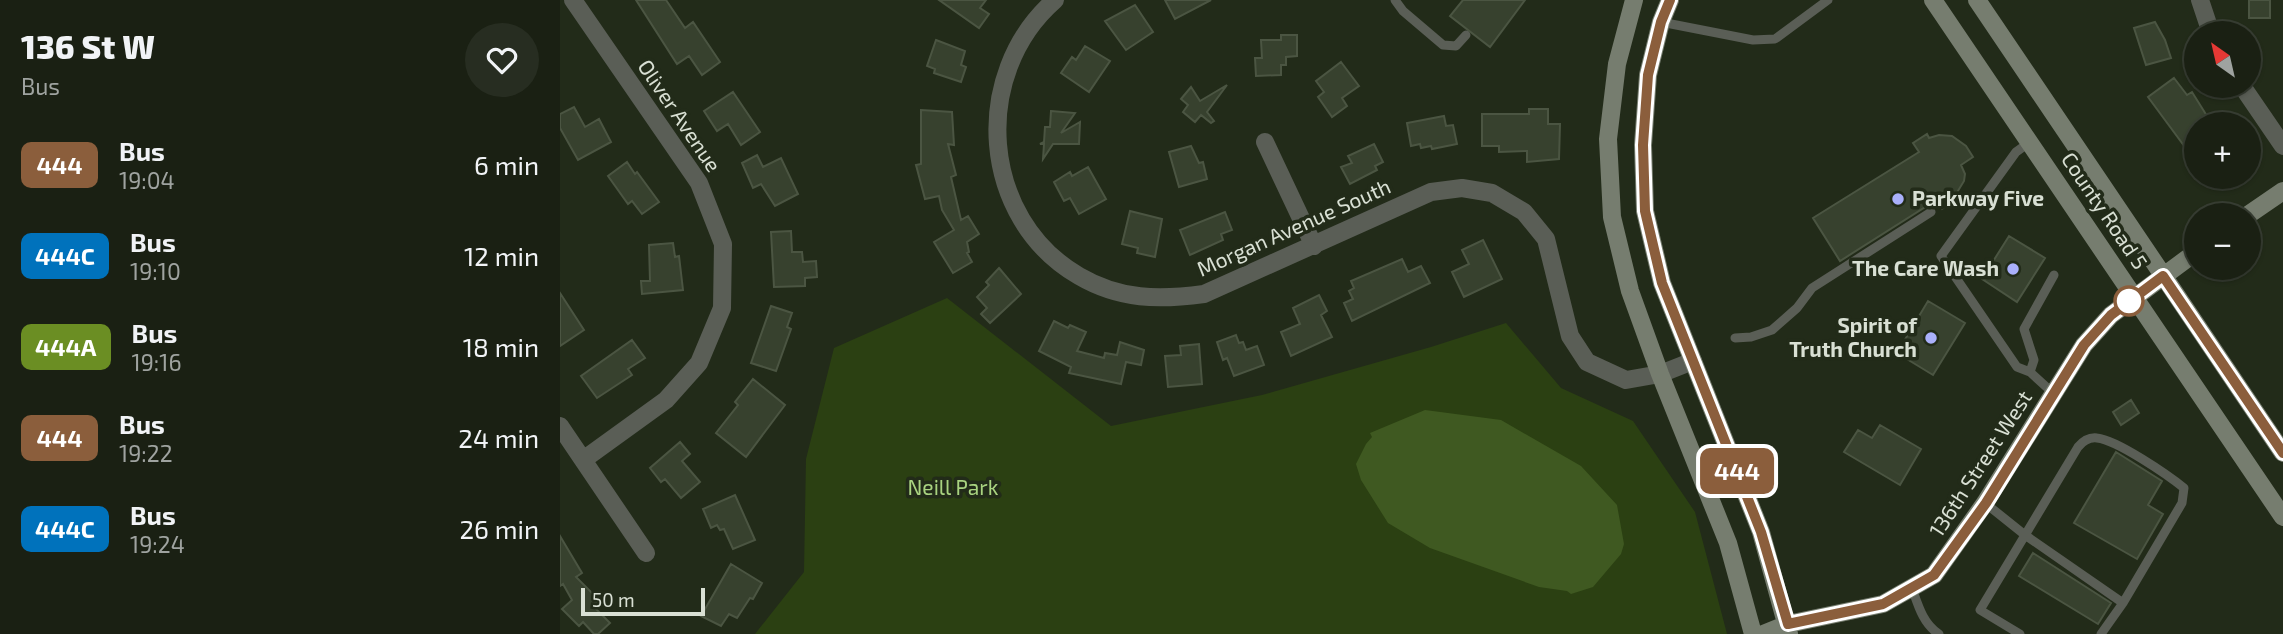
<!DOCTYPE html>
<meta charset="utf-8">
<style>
:root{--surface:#1a2013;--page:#272d21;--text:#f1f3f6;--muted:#9fa3a0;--line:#383e33}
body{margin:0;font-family:"Exo 2",sans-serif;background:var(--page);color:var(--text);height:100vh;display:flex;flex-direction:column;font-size:26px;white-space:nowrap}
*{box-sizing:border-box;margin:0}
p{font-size:23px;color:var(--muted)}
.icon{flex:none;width:38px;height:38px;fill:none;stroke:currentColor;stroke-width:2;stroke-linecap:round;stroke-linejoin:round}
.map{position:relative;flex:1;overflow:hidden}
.side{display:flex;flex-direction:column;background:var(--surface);width:560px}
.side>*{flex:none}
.badge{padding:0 14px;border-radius:10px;font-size:24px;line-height:46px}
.needle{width:46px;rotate:326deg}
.tools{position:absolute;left:1624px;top:21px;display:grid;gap:14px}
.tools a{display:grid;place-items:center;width:77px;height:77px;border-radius:50%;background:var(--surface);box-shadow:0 2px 5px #0004,0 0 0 2px var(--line);font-size:35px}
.scale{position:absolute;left:21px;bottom:18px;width:124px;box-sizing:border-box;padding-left:7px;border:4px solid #d9e0d4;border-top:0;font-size:19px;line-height:24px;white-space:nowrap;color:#d9e0d4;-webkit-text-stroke:5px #222b19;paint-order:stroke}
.map>.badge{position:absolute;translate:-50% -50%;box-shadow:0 0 0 4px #fff}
.round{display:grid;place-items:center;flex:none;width:74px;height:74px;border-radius:37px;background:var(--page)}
.headline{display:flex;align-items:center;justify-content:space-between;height:119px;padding:0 21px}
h1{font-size:33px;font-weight:800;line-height:52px}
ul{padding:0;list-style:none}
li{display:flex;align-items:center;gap:21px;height:91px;padding:0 21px}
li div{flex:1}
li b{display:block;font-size:26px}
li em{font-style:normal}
li .badge{min-width:77px;font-weight:700;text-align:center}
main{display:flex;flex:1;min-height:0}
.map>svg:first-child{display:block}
</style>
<main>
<section class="side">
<div class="headline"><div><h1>136 St W</h1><p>Bus</p></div><a class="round"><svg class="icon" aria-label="heart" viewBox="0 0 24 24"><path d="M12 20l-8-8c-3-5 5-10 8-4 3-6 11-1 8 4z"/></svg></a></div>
<ul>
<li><span class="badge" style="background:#8b5e3c;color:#fff">444</span><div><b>Bus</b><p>19:04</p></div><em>6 min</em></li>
<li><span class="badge" style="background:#0072bc;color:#fff">444C</span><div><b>Bus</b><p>19:10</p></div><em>12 min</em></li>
<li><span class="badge" style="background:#6b8e23;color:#fff">444A</span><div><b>Bus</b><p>19:16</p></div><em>18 min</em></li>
<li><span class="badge" style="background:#8b5e3c;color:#fff">444</span><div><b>Bus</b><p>19:22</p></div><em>24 min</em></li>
<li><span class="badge" style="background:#0072bc;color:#fff">444C</span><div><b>Bus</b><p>19:24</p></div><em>26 min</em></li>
</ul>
</section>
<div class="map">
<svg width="1723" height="634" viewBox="0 0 1723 634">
<rect width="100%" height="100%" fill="#222b19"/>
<path fill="#2b4012" d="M 387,298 L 551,426 L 702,395 L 871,347 L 946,323 L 1001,388 L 1073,421 L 1135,512 L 1167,634 L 195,634 L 244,572 L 246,459 L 274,348 Z"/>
<path fill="#3f5921" d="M 865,410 L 941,420 L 1021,466 L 1057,505 L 1064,544 L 1061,554 L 1033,587 L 1011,594 L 1007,591 L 979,587 L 870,548 L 828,523 L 801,480 L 796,464 L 806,444 L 812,437 L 810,433 Z"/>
<path fill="#37412e" stroke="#4b5542" stroke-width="2" d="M 76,0 L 106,0 L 125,28 L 133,22 L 160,62 L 142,75 L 129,56 L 117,64 Z
M 379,0 L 426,0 L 420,8 L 429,14 L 419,28 Z
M 605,0 L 651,0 L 615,19 Z
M 903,0 L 965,0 L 930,47 L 890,16 Z
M 1689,0 L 1710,0 L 1710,18 L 1689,18 Z
M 575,5 L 593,32 L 566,50 L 545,21 Z
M 1595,22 L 1605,40 L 1611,58 L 1586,65 L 1574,28 Z
M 721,35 L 737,35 L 737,56 L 726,57 L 726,65 L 721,65 L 721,75 L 696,76 L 695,58 L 702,58 L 701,40 L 721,40 Z
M 376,40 L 405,51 L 401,65 L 406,67 L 401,82 L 374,73 L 375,69 L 367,66 Z
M 525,46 L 550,61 L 529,92 L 501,73 L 512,57 L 516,60 Z
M 781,62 L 799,86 L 782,98 L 787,106 L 772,117 L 758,97 L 764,92 L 756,81 Z
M 1614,78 L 1627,95 L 1632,92 L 1652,124 L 1636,124 L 1636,162 L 1588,97 Z
M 667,85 L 647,112 L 654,121 L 651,123 L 641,115 L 635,122 L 623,112 L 628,105 L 621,99 L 631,87 L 640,101 Z
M 173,92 L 200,132 L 181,145 L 168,124 L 157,131 L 144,111 Z
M 14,107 L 25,127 L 39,119 L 51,142 L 18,160 L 0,128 L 0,114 Z
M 969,109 L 988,109 L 988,124 L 1000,124 L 999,159 L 967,162 L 967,151 L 939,152 L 939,146 L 922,146 L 922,114 L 969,114 Z
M 361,110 L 392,112 L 394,145 L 388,144 L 396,175 L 391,177 L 401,220 L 408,216 L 419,234 L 407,242 L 409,252 L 407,253 L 412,262 L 393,273 L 374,242 L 394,230 L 382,210 L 379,196 L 365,199 L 356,165 L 361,164 Z
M 491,111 L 515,113 L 501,133 L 520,122 L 519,144 L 493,144 L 483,159 L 484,144 L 480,144 L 484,142 L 485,127 L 490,127 Z
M 884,116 L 886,126 L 893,125 L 897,144 L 872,149 L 871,146 L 861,148 L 860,144 L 851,146 L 847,123 Z
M 1367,134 L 1369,138 L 1379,135 L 1392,136 L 1406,146 L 1413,157 L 1401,165 L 1405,174 L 1404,181 L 1393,199 L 1394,201 L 1382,209 L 1377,202 L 1367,206 L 1280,261 L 1253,218 L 1359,152 L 1353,143 Z
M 814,144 L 823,162 L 815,166 L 817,170 L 790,184 L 781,167 L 792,163 L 788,156 Z
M 631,146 L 639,163 L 643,162 L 647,179 L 619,187 L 609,152 Z
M 197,155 L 203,167 L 221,158 L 238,194 L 215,206 L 201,184 L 193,188 L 182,163 Z
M 67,162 L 75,174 L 77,172 L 99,202 L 82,214 L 72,201 L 68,204 L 48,176 Z
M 528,167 L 546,199 L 519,214 L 510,198 L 504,201 L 494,182 L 510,172 L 512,176 Z
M 570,211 L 602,219 L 595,257 L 577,253 L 578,248 L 562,244 Z
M 665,212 L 672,230 L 661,234 L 663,240 L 630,255 L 620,230 Z
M 231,231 L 232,252 L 242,252 L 243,262 L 256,261 L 257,277 L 245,278 L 245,286 L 214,287 L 211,232 Z
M 1449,236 L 1485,258 L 1457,302 L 1422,279 Z
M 923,240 L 942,279 L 904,297 L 892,272 L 909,264 L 902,250 Z
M 113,243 L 115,257 L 119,256 L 123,290 L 82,294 L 81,281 L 90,281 L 89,245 Z
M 842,259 L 848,272 L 861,266 L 870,283 L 792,321 L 784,303 L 793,299 L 789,291 L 794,288 L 791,281 Z
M 439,268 L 461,294 L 430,323 L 421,314 L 427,308 L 417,297 L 429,285 L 426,282 Z
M 0,293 L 24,330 L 0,346 Z
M 759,295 L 767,311 L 761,315 L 772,337 L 731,356 L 721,332 L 740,324 L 733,308 Z
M 1368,301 L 1405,323 L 1373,375 L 1337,353 Z
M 211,306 L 232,313 L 227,327 L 231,329 L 216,371 L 191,363 Z
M 494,321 L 508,328 L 510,325 L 526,332 L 517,351 L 544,358 L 545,353 L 557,355 L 560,342 L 584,350 L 581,365 L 566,362 L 561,384 L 509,373 L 511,367 L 479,351 Z
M 676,335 L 679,343 L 683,342 L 686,350 L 697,346 L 704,365 L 674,376 L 667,358 L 663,360 L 657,342 Z
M 72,340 L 85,358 L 68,369 L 72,375 L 37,398 L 21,376 Z
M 639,344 L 642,384 L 608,387 L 605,356 L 621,355 L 620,346 Z
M 193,379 L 225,405 L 186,457 L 156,433 L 178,405 L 175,402 Z
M 1571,400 L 1579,413 L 1561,425 L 1553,412 Z
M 1320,425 L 1361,449 L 1340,485 L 1284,452 L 1298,430 L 1312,438 Z
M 120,442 L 130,454 L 122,461 L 140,482 L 121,498 L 105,479 L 101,482 L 90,468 Z
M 1556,452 L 1602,481 L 1588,505 L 1603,514 L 1577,559 L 1514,523 Z
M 175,495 L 195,540 L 173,549 L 164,529 L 160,530 L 157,525 L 151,528 L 143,509 Z
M 0,536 L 22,573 L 16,577 L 42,603 L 36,609 L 50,623 L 38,634 L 34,634 L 23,622 L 19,626 L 2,609 L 12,600 L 3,584 L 0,586 Z
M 1473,553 L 1551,603 L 1538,624 L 1459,576 Z
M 171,564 L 202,583 L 193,599 L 190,598 L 177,618 L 169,614 L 161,626 L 141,616 Z"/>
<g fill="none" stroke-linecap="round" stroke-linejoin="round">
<path stroke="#5a5e56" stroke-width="9" d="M 835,0 L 843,11 L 883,45 L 896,46 L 906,35
M 1101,22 L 1193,40 L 1215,39 L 1268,0
M 1470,142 L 1456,152 L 1381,256 L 1457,367 L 1470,372
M 1175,338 L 1191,337 L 1212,330 L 1237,308 L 1252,288 L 1371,212
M 1493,393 L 1470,372 L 1474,360 L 1464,329 L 1494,275
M 1425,503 L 1465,535 L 1563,603 L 1541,634
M 1352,588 C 1358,605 1363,624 1379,634
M 1460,634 L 1420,610 L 1518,447 C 1523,441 1529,437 1537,438 C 1557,440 1608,475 1624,488 L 1622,503 L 1563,603"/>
<path stroke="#5a5e56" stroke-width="18" d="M 13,0 L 139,183 L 163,244 L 162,308 L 139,363 L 106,400 L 23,460
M 495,0 C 410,74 420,219 519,276 C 560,300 599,300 644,294 L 871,192 L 902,188 L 932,193 L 964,212 L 986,239 L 1010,336 L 1027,362 L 1066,380 L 1100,374 L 1133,361
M 1640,0 L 1651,33
M 1682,86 L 1723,146
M 705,142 L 754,246
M 0,426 L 86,553"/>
<path stroke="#767d6f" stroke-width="18" d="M 1074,0 L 1057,64 L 1048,139 L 1052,217 L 1070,291 L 1100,374 L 1168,543 L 1193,634
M 1110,0 L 1101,22 L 1088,75 L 1083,145 L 1085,211 L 1102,283 L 1201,532 L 1229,634
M 1373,0 L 1723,517
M 1417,0 L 1723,453
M 1688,215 L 1723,191
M 1203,634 L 1228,624 L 1323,604 L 1374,575 L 1425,503 L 1524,345 L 1551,315 L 1636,252"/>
</g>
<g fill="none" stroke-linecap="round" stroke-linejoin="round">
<defs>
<path id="line" d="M 1110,0 L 1101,22 L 1088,75 L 1083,145 L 1085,211 L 1102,283 L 1201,532 L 1228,624 L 1323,604 L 1374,575 L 1426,503 L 1524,345 L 1551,315 L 1603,276 L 1723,453"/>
</defs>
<use href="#line" stroke="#fff" stroke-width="16"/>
<use href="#line" stroke="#8b5e3c" stroke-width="10"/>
</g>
<g fill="#aab0fb" stroke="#222b19" stroke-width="2.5">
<circle cx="1338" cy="199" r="7"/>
<circle cx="1453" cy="269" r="7"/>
<circle cx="1371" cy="338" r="7"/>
</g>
<circle fill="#fff" stroke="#8b5e3c" stroke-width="3.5" cx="1569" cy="301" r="14"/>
<g text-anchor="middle" stroke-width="7" stroke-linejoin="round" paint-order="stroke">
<g font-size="21" fill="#d9e0d4" stroke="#222b19">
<text transform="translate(119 116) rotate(56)" y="7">Oliver Avenue</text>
<text transform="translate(1544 211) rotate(56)" y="7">County Road 5</text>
<text transform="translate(734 228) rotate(-24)" y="7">Morgan Avenue South</text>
<text transform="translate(1421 464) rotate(-57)" y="7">136th Street West</text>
</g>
<g font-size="21" font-weight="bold" fill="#d9e0d4" stroke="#222b19" text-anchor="end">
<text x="1352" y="206" text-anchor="start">Parkway Five</text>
<text x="1439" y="276">The Care Wash</text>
<text x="1357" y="333">Spirit of<tspan x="1357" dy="24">Truth Church</tspan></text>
</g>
<g font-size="21" fill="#a9d380" stroke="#222b19">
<text x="393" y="495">Neill Park</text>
</g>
</g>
</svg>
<div class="tools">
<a><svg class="needle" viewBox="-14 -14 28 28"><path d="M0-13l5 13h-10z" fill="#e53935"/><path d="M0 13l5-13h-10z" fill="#9fa3a0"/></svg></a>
<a>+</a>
<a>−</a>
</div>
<div class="scale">50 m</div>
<b class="badge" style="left:1177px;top:471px;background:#8b5e3c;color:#fff">444</b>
</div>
</main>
